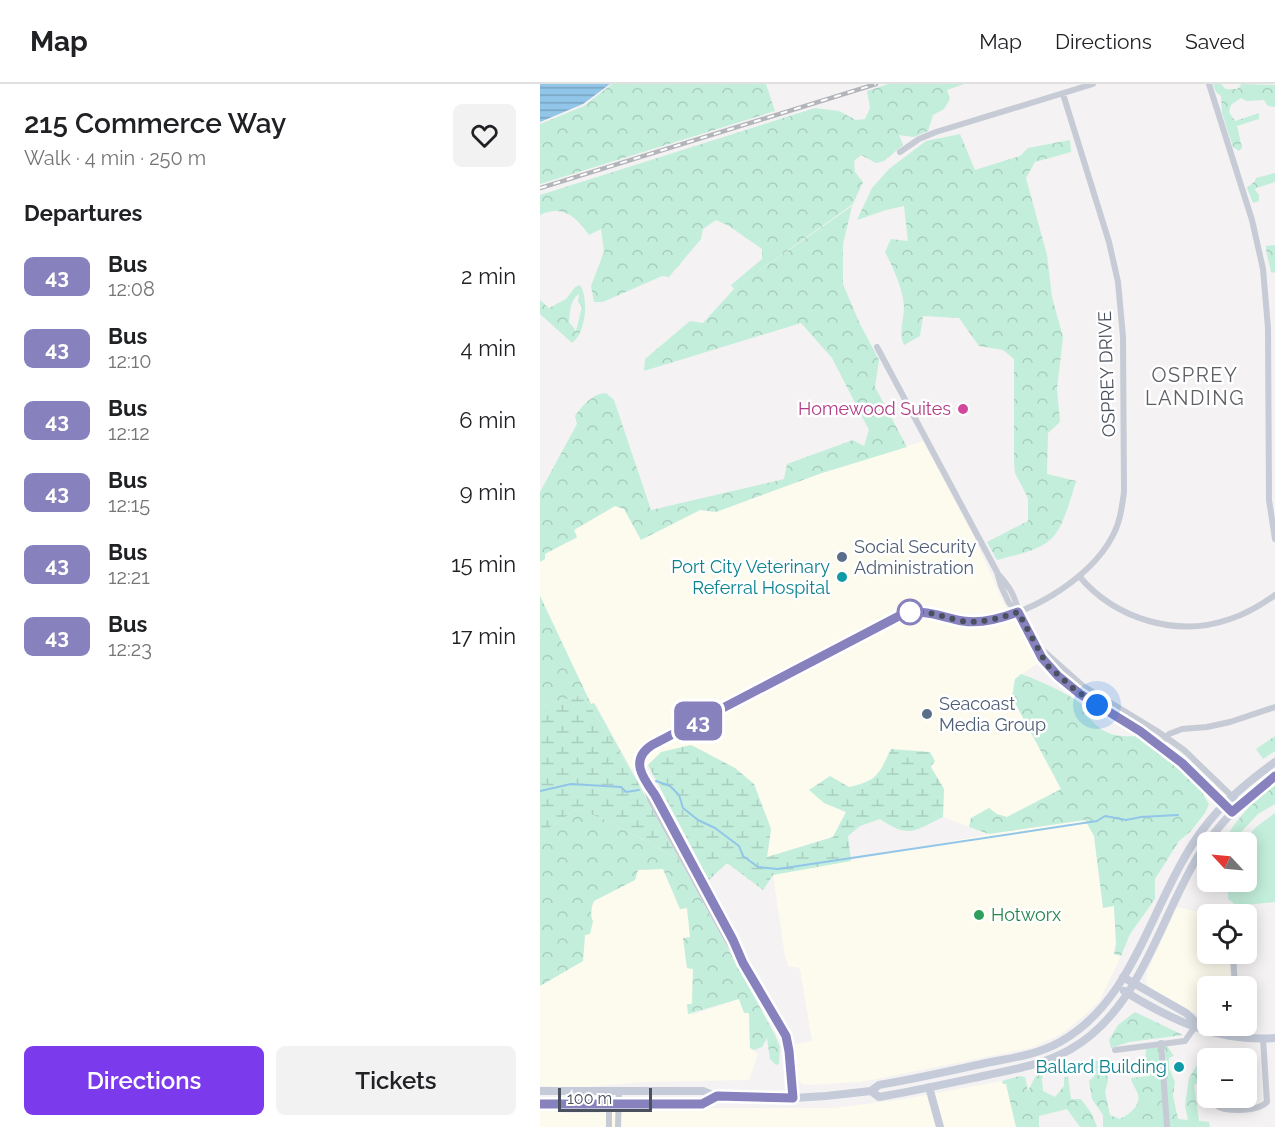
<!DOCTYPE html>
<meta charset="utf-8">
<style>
:root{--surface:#fff;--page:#f2f2f2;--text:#202124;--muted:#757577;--line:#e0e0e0;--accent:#7c3aed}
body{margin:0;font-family:Raleway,sans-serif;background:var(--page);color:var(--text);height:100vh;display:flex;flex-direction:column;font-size:22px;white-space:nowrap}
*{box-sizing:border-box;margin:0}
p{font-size:20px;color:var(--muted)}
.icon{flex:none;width:33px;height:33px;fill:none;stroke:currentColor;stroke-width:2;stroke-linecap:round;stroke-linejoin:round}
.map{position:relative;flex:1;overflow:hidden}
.side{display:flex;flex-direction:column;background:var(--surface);width:540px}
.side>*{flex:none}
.badge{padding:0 12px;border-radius:9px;font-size:21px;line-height:39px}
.needle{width:39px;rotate:296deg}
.controls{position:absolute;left:657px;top:748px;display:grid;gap:12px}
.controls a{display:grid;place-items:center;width:60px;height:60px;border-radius:9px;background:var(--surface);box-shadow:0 3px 15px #0003;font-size:30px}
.scale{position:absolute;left:18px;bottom:15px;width:94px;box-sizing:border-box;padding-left:6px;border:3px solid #4a515e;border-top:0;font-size:16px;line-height:21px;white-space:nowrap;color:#4a515e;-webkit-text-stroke:4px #fff;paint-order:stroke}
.you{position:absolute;width:30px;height:30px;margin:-15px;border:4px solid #fff;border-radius:50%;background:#1a73e8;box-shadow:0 0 0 9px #1a73e833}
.map>.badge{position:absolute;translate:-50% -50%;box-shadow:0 0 0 3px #fff}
h2{padding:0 24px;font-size:22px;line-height:54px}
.round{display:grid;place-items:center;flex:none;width:63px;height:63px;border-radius:9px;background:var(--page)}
.head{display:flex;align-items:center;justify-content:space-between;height:102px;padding:0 24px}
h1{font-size:28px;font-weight:600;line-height:45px}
.cta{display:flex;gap:12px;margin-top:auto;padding:12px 24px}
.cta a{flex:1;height:69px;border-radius:9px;background:var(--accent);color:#fff;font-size:24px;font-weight:600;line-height:69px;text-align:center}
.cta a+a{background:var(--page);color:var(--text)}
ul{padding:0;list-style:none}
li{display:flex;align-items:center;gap:18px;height:72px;padding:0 24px}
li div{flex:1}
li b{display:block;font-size:22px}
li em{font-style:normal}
li .badge{min-width:66px;font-weight:700;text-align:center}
header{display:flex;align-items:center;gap:36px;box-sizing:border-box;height:84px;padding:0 30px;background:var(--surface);border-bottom:2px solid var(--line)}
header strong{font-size:28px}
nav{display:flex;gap:33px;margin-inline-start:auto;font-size:21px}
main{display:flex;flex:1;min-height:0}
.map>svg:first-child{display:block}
</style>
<header>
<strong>Map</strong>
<nav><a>Map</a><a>Directions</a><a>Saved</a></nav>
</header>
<main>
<section class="side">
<div class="head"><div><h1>215 Commerce Way</h1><p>Walk · 4 min · 250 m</p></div><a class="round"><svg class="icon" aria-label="heart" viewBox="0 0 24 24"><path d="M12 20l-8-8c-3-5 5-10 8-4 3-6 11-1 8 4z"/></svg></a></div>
<h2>Departures</h2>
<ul>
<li><span class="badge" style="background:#8781bd;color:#fff">43</span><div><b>Bus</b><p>12:08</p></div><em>2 min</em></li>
<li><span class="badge" style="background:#8781bd;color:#fff">43</span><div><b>Bus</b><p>12:10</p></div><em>4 min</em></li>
<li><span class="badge" style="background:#8781bd;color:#fff">43</span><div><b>Bus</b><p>12:12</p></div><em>6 min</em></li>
<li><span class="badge" style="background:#8781bd;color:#fff">43</span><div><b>Bus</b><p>12:15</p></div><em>9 min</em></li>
<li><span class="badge" style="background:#8781bd;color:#fff">43</span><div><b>Bus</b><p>12:21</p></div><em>15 min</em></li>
<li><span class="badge" style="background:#8781bd;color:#fff">43</span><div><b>Bus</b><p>12:23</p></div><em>17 min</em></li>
</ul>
<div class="cta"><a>Directions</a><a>Tickets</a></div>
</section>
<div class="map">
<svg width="735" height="1043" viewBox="0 0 735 1043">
<defs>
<pattern id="forest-crowns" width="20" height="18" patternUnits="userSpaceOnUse" patternTransform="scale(1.5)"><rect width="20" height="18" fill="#c3eedc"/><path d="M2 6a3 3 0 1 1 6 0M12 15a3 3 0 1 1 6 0" fill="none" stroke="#a9cebf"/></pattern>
<pattern id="wetland-marsh" width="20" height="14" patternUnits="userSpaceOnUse" patternTransform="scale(1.5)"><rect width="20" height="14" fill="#c3eedc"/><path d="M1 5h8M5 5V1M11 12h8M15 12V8" fill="none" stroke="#a9cebf"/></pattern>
<pattern id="water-rules" width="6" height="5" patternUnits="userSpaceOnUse" patternTransform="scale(1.5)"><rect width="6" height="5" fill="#92c6e9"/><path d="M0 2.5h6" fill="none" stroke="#79a3c0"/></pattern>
</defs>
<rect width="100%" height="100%" fill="#f4f2f2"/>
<path fill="#fcfbed" d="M 383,357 L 434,453 L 464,520 L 501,577 L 475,595 L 472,613 L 521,705 L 467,733 L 457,730 L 431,734 L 429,743 L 403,733 L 404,705 L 390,682 L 341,685 L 331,698 L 309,704 L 284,719 L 306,728 L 293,753 L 227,773 L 231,745 L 214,700 L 195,684 L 151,661 L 122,668 L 108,681 L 91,685 L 55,619 L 51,620 L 0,512 L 0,478 L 5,475 L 5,470 L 37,454 L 34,446 L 75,422 L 84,425 L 101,455 L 160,426 L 176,428 L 282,389 Z
M 545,736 L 554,752 L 563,824 L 574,821 L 576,860 L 574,870 L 581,872 L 560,916 L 545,931 L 520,951 L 490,964 L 322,998 L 265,1001 L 258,997 L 255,960 L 272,957 L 260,885 L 257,883 L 249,883 L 245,873 L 233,791 L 449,750 Z
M 123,785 L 140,825 L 147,824 L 151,853 L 143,854 L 147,884 L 153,885 L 151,931 L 199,915 L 209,929 L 210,964 L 218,970 L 209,996 L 105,998 L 36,1004 L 0,1002 L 0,902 L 43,877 L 45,851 L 50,849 L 53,838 L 51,835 L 52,822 L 55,817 L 98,786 Z
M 637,823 L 674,831 L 668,831 L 668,870 L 689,870 L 691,903 L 668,903 L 667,936 L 610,904 L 606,896 L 607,888 Z
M 462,997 L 463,1000 L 466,1000 L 476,1043 L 0,1043 L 0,1026 L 27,1029 L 58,1029 L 93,1024 L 294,1024 L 364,1015 Z"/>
<path fill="url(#forest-crowns)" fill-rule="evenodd" d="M 72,0 L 226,0 L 235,27 L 0,100 L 0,40 L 44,22 Z
M 348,0 L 424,0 L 407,6 L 410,15 L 404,25 L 393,31 L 388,47 L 374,53 L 359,51 L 363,61 L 344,77 L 336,79 L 321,71 L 314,77 L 315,88 L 323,98 L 313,120 L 196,203 L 312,122 L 303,160 L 303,200 L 319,238 L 339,276 L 335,303 L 367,363 L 282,389 L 176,428 L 160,426 L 101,456 L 84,425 L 75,422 L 34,446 L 37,453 L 5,470 L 5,475 L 0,478 L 0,408 L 37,340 L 35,332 C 42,322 53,309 66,309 L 74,316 L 111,426 L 244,395 L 247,380 L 313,356 L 324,362 L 329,346 L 292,274 L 261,239 L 104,287 L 105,275 L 150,237 L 163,239 L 194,205 L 191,201 L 222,175 L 222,165 L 189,142 L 176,136 L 163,145 L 161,155 L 129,193 L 122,192 L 63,218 L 54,218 L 51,202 L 64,168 L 61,145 L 49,151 C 37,133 22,120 0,131 L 0,111 L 275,24 L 299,27 L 316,36 L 325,35 L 330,24 L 327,7 Z
M 673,0 L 681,0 L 686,5 L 697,5 L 700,3 L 701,0 L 735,1 L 735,23 L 728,22 L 724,16 L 707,17 L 701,14 L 691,21 L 689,28 L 695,37 L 719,29 L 719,35 L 697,42 L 702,64 L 699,67 L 693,63 L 682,29 L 681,12 L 676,8 Z
M 420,50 L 435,86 L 480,72 L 488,64 L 530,56 L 531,68 L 495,78 L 486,94 L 507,171 L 512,213 L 523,253 L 517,305 L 520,338 L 508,349 L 507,390 L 536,397 C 532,411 523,443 513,453 C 500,467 475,471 457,476 L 447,458 L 488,437 L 488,414 L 475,389 L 474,378 L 474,275 L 463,266 L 439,262 L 419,234 L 383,232 L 380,252 L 364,261 C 358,248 364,237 364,223 C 364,207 352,181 345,168 L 351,155 L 368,157 L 364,122 L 346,126 L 317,136 L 332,104 L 349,85 L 386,57 Z
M 735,89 L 735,98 L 716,104 L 715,106 L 719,111 L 719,117 L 713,119 L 707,104 L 715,97 L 716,94 Z
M 735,161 L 735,189 L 731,188 L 726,166 L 726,162 Z
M 40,201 C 49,215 46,249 32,259 L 0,230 L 0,216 L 9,224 L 26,215 L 35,203 ZM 39,210 L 38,218 L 42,223 L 36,247 L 29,238 C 30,229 30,215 39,210 Z
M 0,512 L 51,620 L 54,619 L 96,695 L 43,611 L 0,622 Z
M 481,590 C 498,596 528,609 541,620 C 545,623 546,628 548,632 C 562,651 576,653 598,652 L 657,700 L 669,720 L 665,729 L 650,748 L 639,757 L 615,795 L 615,815 L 590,850 L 581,872 L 574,870 L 576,860 L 574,822 L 563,824 L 554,752 L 545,736 L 449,750 L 429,743 L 431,734 L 449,724 L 457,730 L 467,733 L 521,705 L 472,613 L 475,595 Z
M 735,652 L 735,667 L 723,675 L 716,665 Z
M 735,700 L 735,720 L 718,730 L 691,759 L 683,759 C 697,734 712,718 735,700 Z
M 37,725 L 66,736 L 139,775 L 235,951 L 240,963 L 239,980 L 236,981 L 230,975 L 227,954 L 222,963 L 214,966 L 210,964 L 209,929 L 204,929 L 199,915 L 148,930 L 147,920 L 152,920 L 153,885 L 147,884 L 143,854 L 150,853 L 147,824 L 140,825 L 123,785 L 98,786 L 95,796 L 54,817 C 51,822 50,832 53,837 L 50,850 L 45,851 L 43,877 L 0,902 L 0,747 L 4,747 Z
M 595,928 L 643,951 L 589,958 L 571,964 L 569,956 L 578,941 Z
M 627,962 L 634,972 L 629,974 L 629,984 L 635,998 L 633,1012 L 638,1035 L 648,1036 L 645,1022 L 649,994 L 660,976 L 667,977 L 667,992 L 654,1001 L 659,1037 L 669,1038 L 670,1043 L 540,1043 L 527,1025 L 499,1032 L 499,1043 L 476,1043 L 466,1000 L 463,1000 L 462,997 L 480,992 L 485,993 L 488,1007 L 498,987 L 500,986 L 504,988 L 502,995 L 503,1007 L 515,1013 L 524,1002 L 524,993 L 528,993 L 531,1015 L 541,1015 L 552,1030 L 557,1043 L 563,1043 L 563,1031 L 552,1015 L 549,997 L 554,992 L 553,977 L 566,975 L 568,997 L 565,1008 L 570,1031 L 580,1035 C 589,1030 603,1021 597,1008 C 595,1003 592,1000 591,994 L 610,992 L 609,982 L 605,980 L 606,965 Z"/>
<path fill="url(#wetland-marsh)" d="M 43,611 L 96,695 L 139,775 L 66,736 L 37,725 L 4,747 L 0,747 L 0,622 Z
M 151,661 L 195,684 L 214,700 L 231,745 L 227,773 L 293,753 L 306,728 L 284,719 L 269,706 L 290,692 L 309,703 C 339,696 338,691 351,665 L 390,668 L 395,677 L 391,683 L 404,705 L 403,733 C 374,747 369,755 340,735 L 320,742 L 308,752 L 311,777 L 233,791 L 223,806 L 187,779 L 169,796 L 108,681 L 121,668 Z"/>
<path fill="#c3eedc" d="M 735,729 L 735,818 L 697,822 L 688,815 L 688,798 L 706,798 L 706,759 L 702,759 L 716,743 Z"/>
<path fill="url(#water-rules)" d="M 0,0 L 70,0 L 43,20 L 0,38 Z"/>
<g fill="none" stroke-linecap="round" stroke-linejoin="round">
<path stroke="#92c6e9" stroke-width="2" d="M 116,697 L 130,702 L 139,711 L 143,724 L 158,736 L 175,744 L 199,762 L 203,772 L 218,783 L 238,785 L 557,737 L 565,732 L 586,736 L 601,733 L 638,731
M 0,707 L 31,700 L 81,703 L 86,708 L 99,706"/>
<path stroke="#c6cbd5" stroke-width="6" d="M 669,0 L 712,136 L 723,185 L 728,244 L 729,416 L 735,455
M 360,68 L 379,55 L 396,48 L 553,0
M 337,263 L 457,488 L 461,502 L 469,519 L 478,528 L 503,575 L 518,592 L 540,610 L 600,647 L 642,679 L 692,728
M 458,490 C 468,501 476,512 478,528
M 539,492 C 575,535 637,554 690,535 C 706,530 721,521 735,511
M 498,562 L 543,602 L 617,647 L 644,666 L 700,720
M 619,662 L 629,650 L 642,645 L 667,643 L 690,638 L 735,623
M 107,700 L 193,856 L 203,878
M 693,870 L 695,903
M 696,953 L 696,942
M 621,959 L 627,1043
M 575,966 L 645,957 L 654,944
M 253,1014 L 249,967 L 246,952 L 203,879 L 198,875 L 188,858 L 110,715 L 99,683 L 102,670 L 112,661 L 359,532 C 387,521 404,537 431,538 C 480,538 550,496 572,453 C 580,439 582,423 584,408 L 583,253 L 578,198 L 569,158 L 523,10
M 679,1023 C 690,1028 719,1027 727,1018 L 723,954
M 69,1043 L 69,1007
M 78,1043 L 79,1007"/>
<path stroke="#c5cbd9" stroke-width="8" d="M 583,893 L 646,929 L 663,945
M 584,907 C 633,937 677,958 735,954
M 389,1003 L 400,1043
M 0,1007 L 163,1007 L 177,1013 L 188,1013 L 253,1014 L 286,1012 L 331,1007 L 339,1001 C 375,995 410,987 446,979 C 471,974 497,971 520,958 C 592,918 610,826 652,761 C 674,726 702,702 735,678
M 331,1007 L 339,1013 L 350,1011 C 383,1005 415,998 448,991 C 476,985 505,980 531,965 C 600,925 618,839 657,774 C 677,741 704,714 735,692
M 0,1020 L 162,1020 L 177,1013"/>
<defs>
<path id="rail" d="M 0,104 L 336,0"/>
</defs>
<use href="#rail" stroke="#b4b5bb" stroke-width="4.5"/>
<use href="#rail" stroke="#fff" stroke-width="2" stroke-dasharray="7" stroke-linecap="butt"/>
</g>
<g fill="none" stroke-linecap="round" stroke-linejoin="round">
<defs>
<path id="line" d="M 0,1020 L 162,1020 L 177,1012 L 253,1014 L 249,967 L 246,952 L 203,879 L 193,856 L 115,711 C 103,694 89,676 112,661 L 359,532 C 382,523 400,533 423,537 C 440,540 462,534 478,528 L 502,574 L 518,592 L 540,610 L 600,647 L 642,679 L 692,728 L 735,692"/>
</defs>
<use href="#line" stroke="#fff" stroke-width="14"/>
<use href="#line" stroke="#8781bd" stroke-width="9"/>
<path stroke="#4a515e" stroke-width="6" stroke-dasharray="0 10.8" d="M 370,528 C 390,527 403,533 422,537 C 440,540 461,534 478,528 L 507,581 L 533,604 L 557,621"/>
</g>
<circle fill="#d1479c" stroke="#fff" stroke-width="2" cx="423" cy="325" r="6"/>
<g fill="#5c6f8a" stroke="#fff" stroke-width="2">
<circle cx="302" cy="473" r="6"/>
<circle cx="387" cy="630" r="6"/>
</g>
<g fill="#0f9aa8" stroke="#fff" stroke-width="2">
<circle cx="302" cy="493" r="6"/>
<circle cx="639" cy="983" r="6"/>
</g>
<circle fill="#fff" stroke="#8781bd" stroke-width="3" cx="370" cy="528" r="12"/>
<circle fill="#2e9e5b" stroke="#fff" stroke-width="2" cx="439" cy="831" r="6"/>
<g text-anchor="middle" stroke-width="5" stroke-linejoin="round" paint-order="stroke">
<g font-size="18" fill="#4a515e" stroke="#fff">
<text transform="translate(567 290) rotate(-92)" y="6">OSPREY DRIVE</text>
</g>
<g font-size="18" fill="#b23c85" stroke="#fff" text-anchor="end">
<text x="411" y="331">Homewood Suites</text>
</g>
<g font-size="18" fill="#4e5e75" stroke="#fff" text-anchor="start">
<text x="314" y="469">Social Security<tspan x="314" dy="21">Administration</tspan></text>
<text x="399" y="626">Seacoast<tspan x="399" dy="21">Media Group</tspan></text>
</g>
<g font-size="18" fill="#0d838f" stroke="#fff" text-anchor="end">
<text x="290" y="489">Port City Veterinary<tspan x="290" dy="21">Referral Hospital</tspan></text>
<text x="627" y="989">Ballard Building</text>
</g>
<g font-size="18" fill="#27864d" stroke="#fff" text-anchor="start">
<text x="451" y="837">Hotworx</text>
</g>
<g font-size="20" letter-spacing="1.5" fill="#5e6066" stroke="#fff">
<text x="655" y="298">OSPREY<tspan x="655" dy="23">LANDING</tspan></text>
</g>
</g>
</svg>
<div class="controls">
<a><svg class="needle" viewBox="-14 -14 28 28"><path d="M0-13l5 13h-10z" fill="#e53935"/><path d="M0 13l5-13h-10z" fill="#757577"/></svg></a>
<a><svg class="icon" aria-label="locate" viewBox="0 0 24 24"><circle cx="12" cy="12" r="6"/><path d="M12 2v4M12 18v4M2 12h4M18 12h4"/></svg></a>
<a>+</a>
<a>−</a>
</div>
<div class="scale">100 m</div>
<div class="you" style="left:557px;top:621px"></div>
<b class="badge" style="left:158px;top:637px;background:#8781bd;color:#fff">43</b>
</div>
</main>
